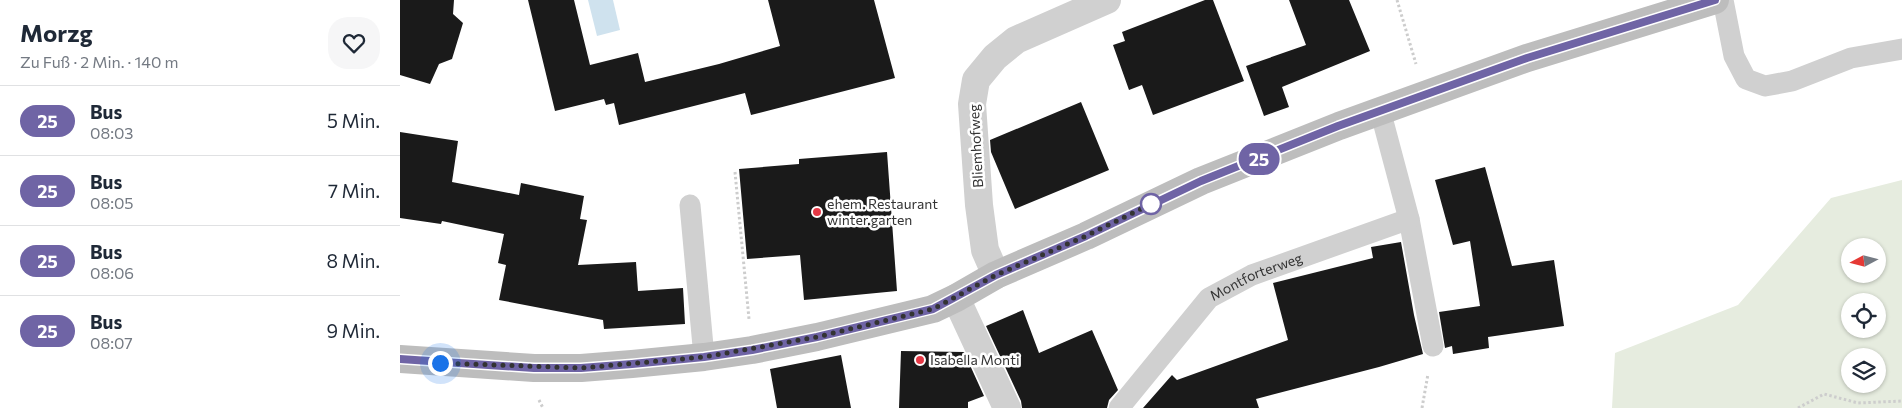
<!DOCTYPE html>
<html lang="de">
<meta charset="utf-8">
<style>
:root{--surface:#fff;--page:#f6f6f7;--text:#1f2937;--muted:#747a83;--line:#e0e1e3}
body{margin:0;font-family:Commissioner,sans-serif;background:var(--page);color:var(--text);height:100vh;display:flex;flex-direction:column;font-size:19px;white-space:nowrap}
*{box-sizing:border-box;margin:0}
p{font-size:16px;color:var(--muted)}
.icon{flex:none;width:28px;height:28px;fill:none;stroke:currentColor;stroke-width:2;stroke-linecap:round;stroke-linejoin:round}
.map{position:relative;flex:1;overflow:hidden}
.details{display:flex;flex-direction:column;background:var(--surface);width:400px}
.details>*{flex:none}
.badge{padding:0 10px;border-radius:16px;font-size:18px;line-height:32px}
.needle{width:32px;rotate:263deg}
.fabs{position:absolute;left:1441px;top:238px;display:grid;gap:10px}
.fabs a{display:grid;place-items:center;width:45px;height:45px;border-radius:50%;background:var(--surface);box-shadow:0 1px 4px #0004;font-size:25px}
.you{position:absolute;width:25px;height:25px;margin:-12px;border:4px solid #fff;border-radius:50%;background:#1a73e8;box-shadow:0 0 0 8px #1a73e833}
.map>.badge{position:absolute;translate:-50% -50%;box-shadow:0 0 0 2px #fff}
.round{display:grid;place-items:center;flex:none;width:52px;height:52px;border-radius:20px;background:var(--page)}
.head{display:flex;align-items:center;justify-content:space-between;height:85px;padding:0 20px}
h1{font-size:24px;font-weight:700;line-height:38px}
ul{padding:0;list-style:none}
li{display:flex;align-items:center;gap:15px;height:70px;padding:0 20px;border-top:1px solid var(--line)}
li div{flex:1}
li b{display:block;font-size:19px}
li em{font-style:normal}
li .badge{min-width:55px;font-weight:700;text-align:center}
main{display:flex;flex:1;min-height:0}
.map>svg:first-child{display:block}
</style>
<main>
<section class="details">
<div class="head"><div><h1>Morzg</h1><p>Zu Fuß · 2 Min. · 140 m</p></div><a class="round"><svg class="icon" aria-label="heart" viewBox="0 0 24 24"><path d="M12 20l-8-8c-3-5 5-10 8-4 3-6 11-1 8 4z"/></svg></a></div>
<ul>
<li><span class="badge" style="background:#6f64a5;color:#fff">25</span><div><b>Bus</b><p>08:03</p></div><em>5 Min.</em></li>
<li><span class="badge" style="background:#6f64a5;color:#fff">25</span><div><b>Bus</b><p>08:05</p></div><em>7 Min.</em></li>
<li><span class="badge" style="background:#6f64a5;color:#fff">25</span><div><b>Bus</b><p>08:06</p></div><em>8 Min.</em></li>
<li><span class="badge" style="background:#6f64a5;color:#fff">25</span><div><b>Bus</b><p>08:07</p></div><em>9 Min.</em></li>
</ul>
</section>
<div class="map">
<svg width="1502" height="408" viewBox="0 0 1502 408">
<rect width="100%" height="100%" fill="#fff"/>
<path fill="#e6ecdf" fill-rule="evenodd" d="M 1502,180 L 1502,408 L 1212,408 L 1215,353 L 1338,305 L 1431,198 ZM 1450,246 L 1478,246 L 1478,274 L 1450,274 ZM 1450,301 L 1478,301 L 1478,329 L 1450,329 ZM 1450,356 L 1478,356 L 1478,384 L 1450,384 Z"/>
<path fill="#cfe2ee" d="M 188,0 L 213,0 L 220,30 L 197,36 Z"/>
<path fill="#1a1a1a" d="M 0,0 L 54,0 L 53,14 L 63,23 L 52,59 L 39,64 L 30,84 L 0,75 Z
M 128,0 L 174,0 L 190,65 L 238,53 L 245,82 L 319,64 L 380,46 L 368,0 L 474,0 L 495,78 L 351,115 L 345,93 L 219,125 L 214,103 L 206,105 L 204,99 L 155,111 Z
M 805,0 L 813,0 L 844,81 L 753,115 L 742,85 L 729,90 L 713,45 L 725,41 L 722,32 Z
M 889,0 L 949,0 L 970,51 L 882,87 L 889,107 L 864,116 L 846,66 L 906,45 Z
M 681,102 L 709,170 L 615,209 L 591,152 L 590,140 Z
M 0,132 L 58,141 L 52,182 L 119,195 L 121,183 L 184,196 L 180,219 L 187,220 L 178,265 L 236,262 L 238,291 L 283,288 L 285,324 L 204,329 L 203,320 L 99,300 L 106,265 L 98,263 L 104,234 L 42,221 L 41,224 L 0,218 Z
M 487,152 L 497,291 L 404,300 L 400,255 L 347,259 L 339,169 L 399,164 L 399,159 Z
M 1085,167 L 1112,266 L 1154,260 L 1164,326 L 1088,337 L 1089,348 L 1053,354 L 1052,346 L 1045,348 L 1039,312 L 1080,306 L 1070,241 L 1053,245 L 1035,180 Z
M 1001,242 L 1014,315 L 1023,354 L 979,367 L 856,399 L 859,408 L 743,408 L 772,375 L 777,380 L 888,340 L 873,283 L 973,258 L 971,247 Z
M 623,310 L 639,353 L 692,330 L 718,390 L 709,400 L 707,408 L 622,408 L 621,401 L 586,326 Z
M 501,351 L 564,352 L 584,396 L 568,402 L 568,408 L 499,408 Z
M 441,355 L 451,408 L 377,408 L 370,369 Z"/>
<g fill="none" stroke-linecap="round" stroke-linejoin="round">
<path stroke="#cdcdcd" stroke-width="3" stroke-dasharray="2.5 2.5" stroke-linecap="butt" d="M 997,0 L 1016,64
M 335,172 L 349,319
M 139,400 L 143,408
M 1022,408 L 1028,374
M 1398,408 L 1424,394 L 1458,403 L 1502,401"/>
<g stroke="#d0d0d0" stroke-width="21">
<path d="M 1323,0 L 1334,56 L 1346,79 L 1365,86 L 1392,81 L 1451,58 L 1502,49"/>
<path d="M 980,110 L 1009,219 L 1033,346"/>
<path d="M 290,205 L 304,357"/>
<path id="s1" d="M 719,408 L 809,298 L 852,275 L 1009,219"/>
</g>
<path stroke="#d0d0d0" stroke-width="28" d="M 596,275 L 585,250 L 579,205 L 572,104 L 576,80 L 595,57 L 616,40 L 707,0
M 556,298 L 607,408"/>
<path stroke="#bdbdbd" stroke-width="28" d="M 0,359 L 134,368 L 181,368 L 232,364 L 304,357 L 352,350 L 417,337 L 533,309 L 556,298 L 596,275 L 686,236 L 801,181 L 939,126 L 1127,58 L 1315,0"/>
</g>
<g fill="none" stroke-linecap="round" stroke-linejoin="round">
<defs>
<path id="line" d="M 0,359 L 134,368 L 181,368 L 232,364 L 304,357 L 352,350 L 417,337 L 533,309 L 596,275 L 686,236 L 801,181 L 938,126 L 1127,58 L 1315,0"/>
</defs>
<use href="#line" stroke="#fff" stroke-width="11"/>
<use href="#line" stroke="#6f64a5" stroke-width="8"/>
<path stroke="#333" stroke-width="5" stroke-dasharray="0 9" d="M 40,363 L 181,368 L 304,357 L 417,337 L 533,309 L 596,275 L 686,236 L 751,204"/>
</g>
<circle fill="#fff" stroke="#6f64a5" stroke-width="2.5" cx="751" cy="204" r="10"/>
<g fill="#e63946" stroke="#fff" stroke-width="2">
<circle cx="417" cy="212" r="5"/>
<circle cx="520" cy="360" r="5"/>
</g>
<g text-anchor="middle" stroke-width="5" stroke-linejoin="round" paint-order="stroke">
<g font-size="14" fill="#333" stroke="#fff">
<text transform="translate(576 146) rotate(-93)" y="5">Bliemhofweg</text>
<text dy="5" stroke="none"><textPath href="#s1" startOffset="194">Montforterweg</textPath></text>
</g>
<g font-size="14" fill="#333" stroke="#fff" text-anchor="start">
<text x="427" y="209">ehem. Restaurant<tspan x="427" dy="16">winter.garten</tspan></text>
<text x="530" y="365">Isabella Monti</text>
</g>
</g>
</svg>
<div class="fabs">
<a><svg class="needle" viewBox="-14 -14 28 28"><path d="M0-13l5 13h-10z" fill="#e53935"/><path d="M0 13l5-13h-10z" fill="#747a83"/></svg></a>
<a><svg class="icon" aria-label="locate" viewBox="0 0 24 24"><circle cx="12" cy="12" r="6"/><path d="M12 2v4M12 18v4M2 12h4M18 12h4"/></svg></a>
<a><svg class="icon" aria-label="layers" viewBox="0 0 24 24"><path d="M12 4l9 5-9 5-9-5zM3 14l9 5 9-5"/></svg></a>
</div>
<div class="you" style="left:40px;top:363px"></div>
<b class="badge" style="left:859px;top:159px;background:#6f64a5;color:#fff">25</b>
</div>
</main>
